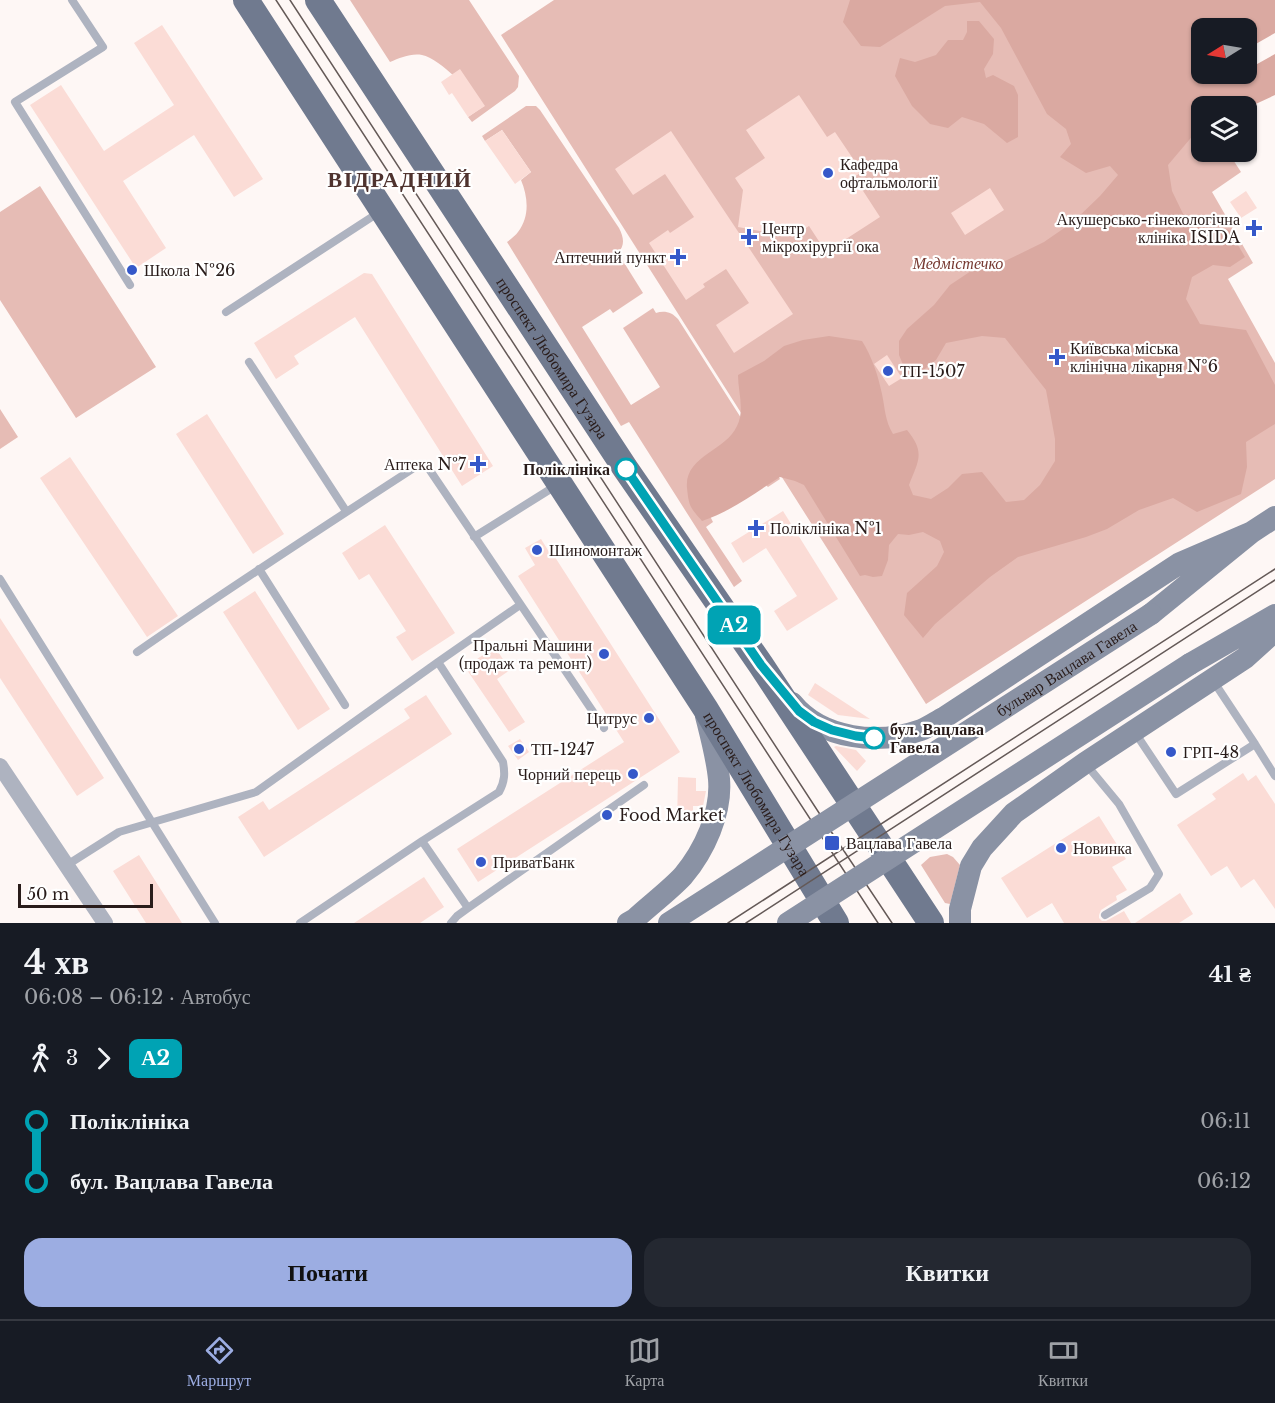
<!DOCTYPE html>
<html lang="uk">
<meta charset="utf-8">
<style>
:root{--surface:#171b24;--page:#242831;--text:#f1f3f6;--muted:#9ea1a6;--line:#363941;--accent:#9cade2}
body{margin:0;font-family:"Libre Baskerville",serif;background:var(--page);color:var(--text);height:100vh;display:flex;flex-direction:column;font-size:22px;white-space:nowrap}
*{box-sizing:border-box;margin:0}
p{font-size:20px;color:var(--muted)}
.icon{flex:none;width:33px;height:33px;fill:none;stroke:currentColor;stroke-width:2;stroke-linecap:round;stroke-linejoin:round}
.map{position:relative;height:923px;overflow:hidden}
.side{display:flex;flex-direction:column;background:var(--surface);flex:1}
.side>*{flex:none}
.badge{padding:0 12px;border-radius:9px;font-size:21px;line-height:39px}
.needle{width:39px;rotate:259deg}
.tools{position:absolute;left:1191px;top:18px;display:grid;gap:12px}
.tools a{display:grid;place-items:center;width:66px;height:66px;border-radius:12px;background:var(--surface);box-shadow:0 2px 4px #0004;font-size:30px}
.scale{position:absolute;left:18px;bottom:15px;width:135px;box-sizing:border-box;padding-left:6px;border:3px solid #291c1a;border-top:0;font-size:16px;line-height:21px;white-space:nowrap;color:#291c1a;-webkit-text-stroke:4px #fff;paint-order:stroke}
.map>.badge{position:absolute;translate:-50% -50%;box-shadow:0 0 0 3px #fff}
.legs{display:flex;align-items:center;gap:9px;height:66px;padding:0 24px;font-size:20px}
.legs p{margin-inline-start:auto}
.headline{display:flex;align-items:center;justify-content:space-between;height:102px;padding:0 24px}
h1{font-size:33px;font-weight:700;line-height:45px}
.button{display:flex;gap:12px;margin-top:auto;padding:12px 24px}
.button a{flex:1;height:69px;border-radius:18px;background:var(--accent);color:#111;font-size:24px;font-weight:700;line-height:69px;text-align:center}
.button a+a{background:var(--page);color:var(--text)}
ul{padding:0 24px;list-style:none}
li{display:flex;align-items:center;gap:21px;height:60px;font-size:22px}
li i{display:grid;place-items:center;width:9px;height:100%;margin:0 8px;background:currentColor}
li i::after{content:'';width:15px;height:15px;margin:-8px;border:4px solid;border-radius:50%;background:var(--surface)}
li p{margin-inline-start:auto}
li:first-child i{background:linear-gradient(#0000 50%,currentColor 0)}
li:last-child i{background:linear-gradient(currentColor 50%,#0000 0)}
.tab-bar{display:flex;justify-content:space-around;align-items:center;height:84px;border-top:2px solid var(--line);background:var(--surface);font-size:16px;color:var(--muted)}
.tab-bar a{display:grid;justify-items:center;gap:3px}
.tab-bar .selected{color:var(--accent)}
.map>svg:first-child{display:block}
</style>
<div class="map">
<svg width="1275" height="923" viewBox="0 0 1275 923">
<rect width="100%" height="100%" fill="#fef7f5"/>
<path fill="#e6bcb5" d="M 350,0 L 469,0 L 519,76 L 518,87 L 515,91 L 472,122 L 468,117 L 484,106 C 470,92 441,59 422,55 C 411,53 400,58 390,62 Z
M 554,0 L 1129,0 L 1201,111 L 1202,152 L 1228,152 L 1241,172 L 1212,192 L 1253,263 L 1228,279 L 1275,363 L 1275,479 L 926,704 L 501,35 Z
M 526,106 L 536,106 L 540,110 L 619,228 C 624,238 625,245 618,253 L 643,293 L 613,313 L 610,309 L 582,327 L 631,405 L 660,387 L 623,328 L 653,308 L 656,313 C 664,310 672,312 678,319 L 780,479 L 768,487 L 760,479 L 710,516 L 713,522 L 706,527 L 742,581 L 734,587 L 629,422 L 621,426 L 507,242 C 511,239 516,235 518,232 C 530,216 528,197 521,180 L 531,172 L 502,130 L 485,141 L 482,136 Z
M 40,186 L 156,367 L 76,418 L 0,300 L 0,212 Z
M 0,409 L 18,437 L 0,449 Z
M 947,854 L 953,857 L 960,865 L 950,904 L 945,903 L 921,865 L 930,857 Z"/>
<path fill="#daa9a1" d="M 850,0 L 1275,0 L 1275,33 L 1247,49 L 1246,28 L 1202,28 L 1202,74 L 1246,74 L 1247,64 L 1250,68 L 1275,54 L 1275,95 L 1247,108 L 1246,106 L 1202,106 L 1201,130 L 1195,133 L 1168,165 L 1172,191 L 1187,222 L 1212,225 L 1229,230 L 1245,257 L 1230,267 L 1213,265 L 1192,277 L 1186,299 L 1200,324 L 1246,330 L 1275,385 L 1275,424 L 1246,442 L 1247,467 L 1241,494 L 1197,512 L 1173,498 L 1139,510 L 1107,529 L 1086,537 L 1018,557 L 990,577 L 935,624 L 923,638 L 904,615 L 907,593 L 937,566 L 944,552 L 940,541 L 923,532 L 909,535 L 898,534 L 889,545 L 888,560 L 882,576 L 873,577 L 865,575 L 860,576 L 804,485 L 795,481 L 780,477 C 755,493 730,512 702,521 C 690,507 689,507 687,488 C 684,456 726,451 737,426 C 745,410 738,392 738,375 L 764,361 L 784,346 L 803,340 L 829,336 L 862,341 C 872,357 878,375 882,394 C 885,408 885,421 893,434 L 907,430 C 926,453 918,461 909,485 L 913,495 L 931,499 L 948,488 L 962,474 L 982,472 L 1006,502 L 1024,500 L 1040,485 L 1055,461 L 1055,439 L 1046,390 L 1005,338 L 982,336 L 946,343 L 936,360 L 921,372 L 904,367 L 899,355 L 899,341 L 907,329 L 934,305 L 950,285 L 974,269 L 989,266 L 1005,261 L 1044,242 L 1073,222 L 1100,196 L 1118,175 L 1110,166 L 1086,173 L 1060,157 L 1071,144 L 1066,129 L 1047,114 L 1001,28 L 980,2 L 945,6 L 880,47 L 861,46 L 843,22 Z
M 967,21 L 979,21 L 994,39 L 993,54 L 984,69 L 986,78 L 993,75 L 1014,86 L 1018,95 L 1018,137 L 1007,143 L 984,124 L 962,117 L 948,128 L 930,124 L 912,106 L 895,76 L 900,58 L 915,62 L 936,55 L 948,40 L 963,40 L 967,32 Z"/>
<path fill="#fbdcd6" d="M 162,25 L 263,179 L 234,197 L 194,135 L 123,181 L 166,248 L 136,268 L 30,105 L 61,85 L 104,151 L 174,105 L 134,43 Z
M 460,69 L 485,106 L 468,117 L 452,93 L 449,95 L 441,82 Z
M 799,95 L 827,137 L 835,132 L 862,172 L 854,177 L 880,217 L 826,252 L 809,226 L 792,237 L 784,225 L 771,233 L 738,227 L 743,190 L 735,178 L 765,158 L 746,130 Z
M 502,130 L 531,172 L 515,184 L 485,141 Z
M 671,131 L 793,314 L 734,353 L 716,325 L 749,303 L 726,269 L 703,284 L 705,287 L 686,300 L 649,243 L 668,230 L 670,233 L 694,217 L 665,174 L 633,195 L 615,169 Z
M 990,188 L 1004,210 L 965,235 L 951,213 Z
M 1246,191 L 1257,208 L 1241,218 L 1230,202 Z
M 364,273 L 372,274 L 493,466 L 462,486 L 355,317 L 294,356 L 299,364 L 276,379 L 254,343 Z
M 887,355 L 902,378 L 889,386 L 874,364 Z
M 207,414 L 284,534 L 253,554 L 176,434 Z
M 70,457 L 178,616 L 147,637 L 40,478 Z
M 783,511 L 838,599 L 787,631 L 774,611 L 797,596 L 766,548 L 743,563 L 731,543 Z
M 385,525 L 455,633 L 412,661 L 396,637 L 406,631 L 369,574 L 359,580 L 342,553 Z
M 541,539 L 551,555 L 553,554 L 680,752 L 478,882 L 457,849 L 624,742 L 518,576 L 535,565 L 525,548 Z
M 255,591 L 330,709 L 298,730 L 223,612 Z
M 0,618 L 104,778 L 77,796 L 0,678 Z
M 495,647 L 510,670 L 497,679 L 525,722 L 509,732 L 465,667 Z
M 815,683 L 870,719 L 838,715 L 808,695 Z
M 426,695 L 452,734 L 264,857 L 238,817 L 263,801 L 269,810 L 410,718 L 404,709 Z
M 520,739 L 529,752 L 518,760 L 508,746 Z
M 836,746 L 856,750 L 866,761 L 857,771 L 834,747 Z
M 1243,773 L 1248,781 L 1256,775 L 1275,804 L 1275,909 L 1254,879 L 1241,888 L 1227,866 L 1211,876 L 1177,825 L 1216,799 L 1212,794 Z
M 678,777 L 696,778 L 696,791 L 706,791 L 703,806 L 693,806 L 693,823 L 677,823 Z
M 1099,816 L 1126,859 L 1112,867 L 1127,890 L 1116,896 L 1117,900 L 1101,910 L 1099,915 L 1099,918 L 1102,921 L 1106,921 L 1124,911 L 1131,923 L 1064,923 L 1052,903 L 1027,918 L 1001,878 Z
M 139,855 L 182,923 L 146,923 L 113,871 Z
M 424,877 L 444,907 L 420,923 L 354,923 Z
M 1180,893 L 1193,914 L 1179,923 L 1135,923 Z"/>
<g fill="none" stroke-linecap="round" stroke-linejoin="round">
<path stroke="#aeb3c0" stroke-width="8" d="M 72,0 L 103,47 L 15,102 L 130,285
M 226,312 L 381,211
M 249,362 L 346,511
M 474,537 L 557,485
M 259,569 L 345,705
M 0,579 L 215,923
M 137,652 C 229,588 323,527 417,466 L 425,466 L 429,469 L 604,728
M 1134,731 L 1176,794 L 1255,744 L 1214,682
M 1255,744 L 1275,776
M 1085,763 L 1119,804 L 1159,874 L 1150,888 L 1105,915
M 422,841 L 468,908
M 67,865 L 119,832 L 256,792 L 438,662 L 520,605
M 300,923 L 422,841 L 499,792 C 505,781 505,773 503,762 L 438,662
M 451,923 L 457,916 L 468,908 L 644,785"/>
<path stroke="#aeb3c0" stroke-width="16" d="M 0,766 L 105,923"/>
<path stroke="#8a92a4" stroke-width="22" d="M 1151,614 L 1252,532 L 1275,517
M 1190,664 L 1275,615
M 792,703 C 822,740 879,745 921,730 C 929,727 937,721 945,717 L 1180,563 L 1252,532
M 628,923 L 635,919 C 649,906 670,890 683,876 C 704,851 722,813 719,779 C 717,758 711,736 706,716
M 960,923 L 960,909 L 971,866 L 982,848 L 1014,813 L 1085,763 L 1245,658 L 1275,631"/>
<g stroke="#707a8f" stroke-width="26">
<path id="s1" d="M 246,0 L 705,708 L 836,923"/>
<path id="s2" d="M 318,0 L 625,468 L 761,665 L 931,923"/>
</g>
<path stroke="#645957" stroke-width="1.5" d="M 276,0 L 878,923
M 290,0 L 836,839 L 892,923
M 728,923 L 1275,569
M 746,923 L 1275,580"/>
<g stroke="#8a92a4" stroke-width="22">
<path id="s3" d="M 669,923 L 1151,614"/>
<path d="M 788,923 L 1190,664"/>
</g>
</g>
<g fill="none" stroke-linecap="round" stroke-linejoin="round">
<defs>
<path id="line-1" d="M 626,469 L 761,665 L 799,711 L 814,722 L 832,730 L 856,736 L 874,738"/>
</defs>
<use href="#line-1" stroke="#fff" stroke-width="14"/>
<use href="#line-1" stroke="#00a3b4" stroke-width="9"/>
</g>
<g fill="#3558c9" stroke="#fff" stroke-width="2">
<circle cx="828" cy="173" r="6"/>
<path d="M1251 219h6v6h6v6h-6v6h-6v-6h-6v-6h6z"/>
<path d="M746 228h6v6h6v6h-6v6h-6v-6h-6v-6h6z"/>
<path d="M675 248h6v6h6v6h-6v6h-6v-6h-6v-6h6z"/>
<circle cx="132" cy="270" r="6"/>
<path d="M1054 348h6v6h6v6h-6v6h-6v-6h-6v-6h6z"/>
<circle cx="888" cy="371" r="6"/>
<path d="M475 455h6v6h6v6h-6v6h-6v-6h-6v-6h6z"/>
<path d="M753 519h6v6h6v6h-6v6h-6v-6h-6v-6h6z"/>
<circle cx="537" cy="550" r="6"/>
<circle cx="604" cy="654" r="6"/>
<circle cx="649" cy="718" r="6"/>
<circle cx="519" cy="749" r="6"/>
<circle cx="1171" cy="752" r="6"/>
<circle cx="633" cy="774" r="6"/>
<circle cx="607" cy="815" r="6"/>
<rect x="824" y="835" width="16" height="16" rx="3"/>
<circle cx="1061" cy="848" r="6"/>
<circle cx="481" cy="862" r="6"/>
</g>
<g fill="#fff" stroke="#00a3b4" stroke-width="3">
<circle cx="626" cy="469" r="10"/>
<circle cx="874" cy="738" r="10"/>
</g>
<g text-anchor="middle" stroke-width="4.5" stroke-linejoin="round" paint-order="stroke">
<g font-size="16" fill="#291c1a" stroke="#fff" text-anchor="start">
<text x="840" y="170">Кафедра<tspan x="840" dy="18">офтальмології</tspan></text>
<text x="1240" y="225" text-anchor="end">Акушерсько-гінекологічна<tspan x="1240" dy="18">клініка ISIDA</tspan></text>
<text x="762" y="234">Центр<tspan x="762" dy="18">мікрохірургії ока</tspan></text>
<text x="666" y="263" text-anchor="end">Аптечний пункт</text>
<text x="144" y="276">Школа №26</text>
<text x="1070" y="354">Київська міська<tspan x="1070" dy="18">клінічна лікарня №6</tspan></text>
<text x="900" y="377">ТП-1507</text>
<text x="466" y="470" text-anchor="end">Аптека №7</text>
<text x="770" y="534">Поліклініка №1</text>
<text x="549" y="556">Шиномонтаж</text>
<text x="592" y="651" text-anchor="end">Пральні Машини<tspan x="592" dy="18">(продаж та ремонт)</tspan></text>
<text x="637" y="724" text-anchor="end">Цитрус</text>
<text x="531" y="755">ТП-1247</text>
<text x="1183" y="758">ГРП-48</text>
<text x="621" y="780" text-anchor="end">Чорний перець</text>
<text x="619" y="821">Food Market</text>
<text x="846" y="849">Вацлава Гавела</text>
<text x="1073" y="854">Новинка</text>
<text x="493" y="868">ПриватБанк</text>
</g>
<g font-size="16" font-style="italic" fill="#763830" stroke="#fff">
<text x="958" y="269">Медмістечко</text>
</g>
<g font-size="16" fill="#291c1a" stroke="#fff">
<text dy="6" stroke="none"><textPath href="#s2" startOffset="428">проспект Любомира Гузара</textPath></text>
<text dy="6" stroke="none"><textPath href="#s3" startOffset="472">бульвар Вацлава Гавела</textPath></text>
<text dy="6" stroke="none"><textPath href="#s1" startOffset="944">проспект Любомира Гузара</textPath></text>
</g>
<g font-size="16" font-weight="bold" fill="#291c1a" stroke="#fff" text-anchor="end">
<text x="610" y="475">Поліклініка</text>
<text x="890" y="735" text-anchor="start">бул. Вацлава<tspan x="890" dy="18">Гавела</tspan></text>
</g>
<g font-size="22" font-weight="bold" letter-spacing="1.5" fill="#4f332f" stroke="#fff">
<text x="400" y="187">ВІДРАДНИЙ</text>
</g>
</g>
</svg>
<div class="tools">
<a><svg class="needle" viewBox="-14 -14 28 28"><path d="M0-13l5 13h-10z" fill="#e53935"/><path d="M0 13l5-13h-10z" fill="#9ea1a6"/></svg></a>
<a><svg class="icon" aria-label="layers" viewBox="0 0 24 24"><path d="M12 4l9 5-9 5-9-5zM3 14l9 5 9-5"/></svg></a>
</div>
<div class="scale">50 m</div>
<b class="badge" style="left:734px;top:625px;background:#00a3b4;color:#fff">А2</b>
</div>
<section class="side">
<div class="headline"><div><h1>4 хв</h1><p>06:08 – 06:12 · Автобус</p></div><b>41 ₴</b></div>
<div class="legs"><svg class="icon" aria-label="walk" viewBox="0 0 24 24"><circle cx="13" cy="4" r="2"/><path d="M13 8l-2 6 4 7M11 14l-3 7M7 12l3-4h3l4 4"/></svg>3<svg class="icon" aria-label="forward" viewBox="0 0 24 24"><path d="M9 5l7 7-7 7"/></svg><b class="badge" style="background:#00a3b4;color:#fff">А2</b></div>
<ul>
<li><i style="color:#00a3b4"></i><b>Поліклініка</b><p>06:11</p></li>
<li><i style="color:#00a3b4"></i><b>бул. Вацлава Гавела</b><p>06:12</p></li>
</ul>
<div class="button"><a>Почати</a><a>Квитки</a></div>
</section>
<nav class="tab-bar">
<a class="selected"><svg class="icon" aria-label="directions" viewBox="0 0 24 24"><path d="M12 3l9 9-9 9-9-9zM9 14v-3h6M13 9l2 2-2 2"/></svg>Маршрут</a>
<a><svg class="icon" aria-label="map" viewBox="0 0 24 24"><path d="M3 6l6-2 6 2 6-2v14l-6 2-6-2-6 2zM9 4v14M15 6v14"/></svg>Карта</a>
<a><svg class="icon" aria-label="tickets" viewBox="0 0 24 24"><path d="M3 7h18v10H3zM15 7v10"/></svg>Квитки</a>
</nav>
